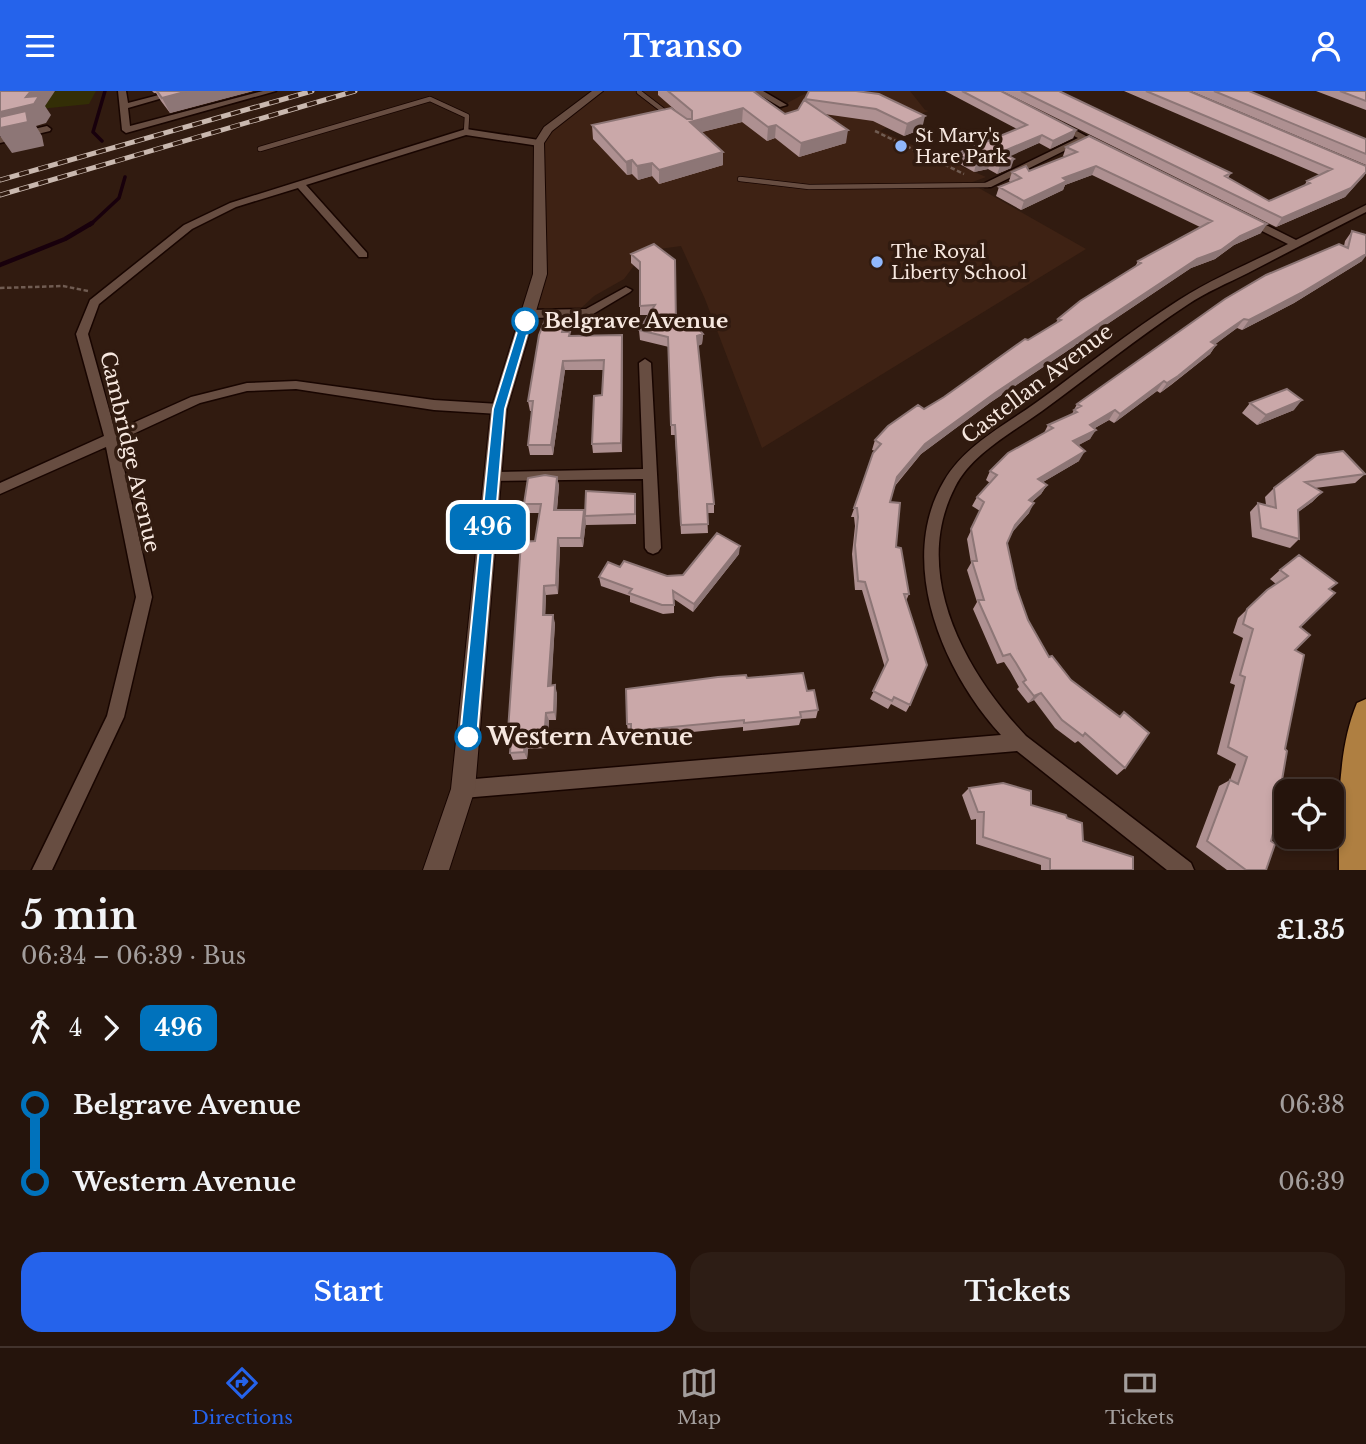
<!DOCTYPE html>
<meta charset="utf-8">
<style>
:root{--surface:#25140c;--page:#2d1d15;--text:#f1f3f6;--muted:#a39e9d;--line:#42332d;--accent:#2563eb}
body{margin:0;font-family:"Libre Baskerville",serif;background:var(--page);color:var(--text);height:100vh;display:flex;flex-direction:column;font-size:26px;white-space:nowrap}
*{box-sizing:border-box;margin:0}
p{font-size:23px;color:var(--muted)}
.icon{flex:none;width:38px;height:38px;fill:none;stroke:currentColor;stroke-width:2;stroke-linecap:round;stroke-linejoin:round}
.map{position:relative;height:779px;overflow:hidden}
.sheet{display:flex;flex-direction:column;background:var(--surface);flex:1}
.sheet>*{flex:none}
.badge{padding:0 14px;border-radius:10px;font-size:24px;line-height:46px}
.fabs{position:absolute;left:1274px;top:688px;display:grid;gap:14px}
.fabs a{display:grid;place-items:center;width:70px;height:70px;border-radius:14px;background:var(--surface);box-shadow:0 4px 10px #0003,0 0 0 2px var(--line);font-size:35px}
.map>.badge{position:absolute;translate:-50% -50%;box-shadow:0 0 0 4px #fff}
.legs{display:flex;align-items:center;gap:10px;height:77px;padding:0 21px;font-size:23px}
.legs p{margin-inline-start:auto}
.headline{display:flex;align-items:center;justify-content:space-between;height:119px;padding:0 21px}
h1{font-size:38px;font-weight:800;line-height:52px}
.button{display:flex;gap:14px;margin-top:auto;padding:14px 21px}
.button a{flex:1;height:80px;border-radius:21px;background:var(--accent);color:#fff;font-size:28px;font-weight:800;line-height:80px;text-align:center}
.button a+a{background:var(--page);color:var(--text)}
ul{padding:0 21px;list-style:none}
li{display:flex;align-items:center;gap:24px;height:77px;font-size:26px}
li i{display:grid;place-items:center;width:10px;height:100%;margin:0 9px;background:currentColor}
li i::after{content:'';width:18px;height:18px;margin:-9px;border:5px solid;border-radius:50%;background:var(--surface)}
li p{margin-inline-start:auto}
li:first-child i{background:linear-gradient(#0000 50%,currentColor 0)}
li:last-child i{background:linear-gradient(currentColor 50%,#0000 0)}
header{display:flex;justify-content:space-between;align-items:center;height:91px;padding:0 21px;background:var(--accent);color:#fff;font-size:32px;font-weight:800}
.menu{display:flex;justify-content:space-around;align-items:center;height:98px;border-top:2px solid var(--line);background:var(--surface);font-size:19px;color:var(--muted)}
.menu a{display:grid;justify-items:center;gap:4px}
.menu .active{color:var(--accent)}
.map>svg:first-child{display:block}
</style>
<header><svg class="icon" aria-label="menu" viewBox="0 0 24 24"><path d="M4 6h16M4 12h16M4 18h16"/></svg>Transo<svg class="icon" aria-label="person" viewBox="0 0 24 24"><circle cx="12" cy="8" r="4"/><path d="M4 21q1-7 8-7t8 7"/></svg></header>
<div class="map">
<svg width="1366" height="779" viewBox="0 0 1366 779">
<rect width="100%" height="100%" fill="#311b10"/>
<path fill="#3e2214" d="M 598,0 L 742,0 L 782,21 L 782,18 L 789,11 L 810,0 L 910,0 L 925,19 L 929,20 L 903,28 L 880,40 L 986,86 L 970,92 L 1086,158 L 762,357 L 705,208 L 681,155 L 645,160 L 624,188 L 594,205 L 577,221 L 528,223 L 540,183 L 539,52 L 548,38 Z"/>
<path fill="#332e06" d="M 0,0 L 96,0 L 89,13 L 0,22 Z"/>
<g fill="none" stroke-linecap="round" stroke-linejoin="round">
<path stroke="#18000c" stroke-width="3.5" d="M 102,50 L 93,41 L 105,0
M 90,134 L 119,107 L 125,86"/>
<path stroke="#18000c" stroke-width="4.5" d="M 0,174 L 65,148 L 92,132"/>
<defs>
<path id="service" d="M 639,1 L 669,24
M 260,58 L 430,8 L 467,25 L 466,41
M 740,88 L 809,96 L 988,94"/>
<path id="minor" d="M 118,0 L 126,0 L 128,12 L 174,0 L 187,0 L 128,17 L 130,35 L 263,0 L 276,0 L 126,42 L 122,39 Z
M 753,0 L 763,0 L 787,14 L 780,16 Z
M 1058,33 L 1064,33 L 1106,56 L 1099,58 L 1084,50 L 991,96 L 985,96 L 985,92 L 1078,47 L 1058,37 Z
M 47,35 L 51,38 L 50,40 L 0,52 L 0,46 Z
M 466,38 L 539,49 L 543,52 L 539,55 L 466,44 L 306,94 L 367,162 L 367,166 L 359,166 L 298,97 L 236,116 L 192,138 L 99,213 L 88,243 L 115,340 L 191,306 L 247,292 L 296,290 L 434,309 L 499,313 L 505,318 L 499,323 L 434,319 L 296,298 L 247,300 L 200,312 L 118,350 L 152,506 L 124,626 L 52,779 L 32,779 L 107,625 L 136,506 L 106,356 L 0,403 L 0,392 L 104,345 L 76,243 L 90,209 L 184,134 L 230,112 Z
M 1366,114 L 1366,121 C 1327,141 1288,161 1248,182 C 1228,192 1206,201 1187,214 C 1137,247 1090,285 1042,320 C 1013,341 971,363 955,396 C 910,483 966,582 1026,645 L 1191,772 L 1194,779 L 1167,779 L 1017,660 L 463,707 L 456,705 L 454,698 L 456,691 L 463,689 L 1001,644 C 943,581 896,471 944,390 C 964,355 1005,334 1037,311 C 1084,277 1130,240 1179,209 C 1213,187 1253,171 1288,153 L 1244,131 L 1244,127 L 1252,127 L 1296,149 Z
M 626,196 L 632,199 L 630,201 L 588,226 L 527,227 L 521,223 L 527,219 L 586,218 Z
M 645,268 L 651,272 L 661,457 L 658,461 L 653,463 L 648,461 L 645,457 L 643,388 L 488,390 L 486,386 L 488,382 L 493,381 L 643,378 L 639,272 Z"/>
<path id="tertiary" d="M 592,0 L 603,0 L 552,40 L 544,52 L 547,183 L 507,318 L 475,698 L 449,779 L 423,779 L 451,698 L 491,318 L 533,183 L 534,52 L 544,36 Z"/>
<path id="primary" d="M 1366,608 L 1366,779 L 1339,779 C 1339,726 1336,662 1357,612 Z"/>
</defs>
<use href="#service" stroke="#180500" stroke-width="6"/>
<use href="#minor" stroke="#180500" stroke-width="3"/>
<use href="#tertiary" stroke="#180500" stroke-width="2"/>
<use href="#primary" stroke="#180500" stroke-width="3"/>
<path stroke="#705c52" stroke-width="2.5" stroke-dasharray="4.5 2.5" stroke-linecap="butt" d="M 875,40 L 964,83
M 0,197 L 63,195 L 88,200"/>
<use href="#service" stroke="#674d41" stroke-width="4.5"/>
<use href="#minor" fill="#674d41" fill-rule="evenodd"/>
<use href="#tertiary" fill="#674d41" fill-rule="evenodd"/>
<use href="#primary" fill="#af7f41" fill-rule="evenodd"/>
<defs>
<path id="rail" d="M 0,89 L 312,0
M 0,104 L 355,0"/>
</defs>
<use href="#rail" stroke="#c9b8af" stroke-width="5"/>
<use href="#rail" stroke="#311b10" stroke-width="3.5" stroke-dasharray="10" stroke-linecap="butt"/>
</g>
<path fill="#ae9091" d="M 152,0 L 253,0 L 170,22 L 161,10 L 156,2 L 154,2 Z
M 658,0 L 753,0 L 785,23 L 798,19 L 805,8 L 856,0 L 922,38 L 904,45 L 873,30 L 824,23 L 846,52 L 799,66 L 775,47 L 767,50 L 742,31 L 702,41 L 723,74 L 659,93 L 652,85 L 638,89 L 632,83 L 627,84 L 593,48 L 592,34 L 682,25 L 658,4 Z
M 945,0 L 1001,0 L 1076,39 L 1073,47 L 1050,58 L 1039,52 L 1009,65 L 1011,77 L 997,83 L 988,78 L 974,81 L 958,72 L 961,61 L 1017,38 Z
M 1002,0 L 1059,0 L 1231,82 L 1228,87 L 1269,110 L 1304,95 L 1307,90 L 1320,84 L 1124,0 L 1189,0 L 1366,75 L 1366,82 L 1345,106 L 1276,136 Z
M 1191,0 L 1249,0 L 1366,48 L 1366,74 Z
M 1316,0 L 1366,0 L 1366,19 Z
M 1066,56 L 1261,142 L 1234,154 L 1215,168 L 1191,177 L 991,311 L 921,363 L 895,395 L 890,411 L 896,456 L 909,503 L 906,510 L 910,614 L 906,621 L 891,613 L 888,618 L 870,608 L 885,577 L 862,499 L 855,499 L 852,463 L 855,435 L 854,426 L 851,426 L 875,360 L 872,359 L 875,349 L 924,318 L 944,306 L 1056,232 L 1058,228 L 1135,176 L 1138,170 L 1200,136 L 1092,84 L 1065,94 L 1063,99 L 1021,119 L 996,105 L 999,96 L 1010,91 L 1009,90 L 1012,81 L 1029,80 L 1065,66 L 1063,65 Z
M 1352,140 L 1362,170 L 1294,212 L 1242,239 L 1237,237 L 1215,253 L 1216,254 L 1210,263 L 1171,294 L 1160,302 L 1157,300 L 1114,332 L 1109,329 L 1095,337 L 1090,348 L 1078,354 L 1079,370 L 1043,391 L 1047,394 L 1041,403 L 1032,411 L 1029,422 L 1012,441 L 1007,452 L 1017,498 L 1028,529 L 1049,566 L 1071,589 L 1119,625 L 1124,621 L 1125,677 L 1117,684 L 1078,650 L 1075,652 L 1055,637 L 1034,609 L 1028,612 L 1017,598 L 1019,596 L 1010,580 L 1004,571 L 997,573 L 973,518 L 977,511 L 967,479 L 971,472 L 967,448 L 980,420 L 972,415 L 977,406 L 990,392 L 986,389 L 990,380 L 1044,342 L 1048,334 L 1072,323 L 1077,313 L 1344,155 L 1345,150 Z
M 654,153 L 676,235 L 703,243 L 702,253 L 698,255 L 714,413 L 714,422 L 707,422 L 708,442 L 681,443 L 675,344 L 671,344 L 669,256 L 640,249 L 639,239 L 649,224 L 640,224 L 640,180 L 631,172 L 631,163 Z
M 568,234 L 566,241 L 570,245 L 623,254 L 622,361 L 593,362 L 592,353 L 602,304 L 604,279 L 565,279 L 553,364 L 530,364 L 528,354 L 532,320 L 530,320 L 528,310 Z
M 1250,312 L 1294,319 L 1257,334 L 1242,322 Z
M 1317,364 L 1365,383 L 1355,392 L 1315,397 L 1322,401 L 1312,411 L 1298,421 L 1299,448 L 1290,457 L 1252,446 L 1250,421 L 1258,412 L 1266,414 L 1265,406 L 1274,397 Z
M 557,386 L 559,395 L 557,419 L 584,419 L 636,412 L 636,433 L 586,434 L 586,430 L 583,456 L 560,456 L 558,503 L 546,504 L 545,524 L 555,532 L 551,595 L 557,602 L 556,629 L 549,629 L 547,657 L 528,658 L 527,668 L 513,669 L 510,662 L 511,646 L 508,640 L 539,422 L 527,422 L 524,413 Z
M 739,463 L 693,521 L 674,508 L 674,522 L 663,523 L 630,511 L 630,505 L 601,495 L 599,486 L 620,476 L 667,485 L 683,484 Z
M 1280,479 L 1329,498 L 1300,536 L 1295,559 L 1282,689 L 1266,779 L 1227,779 L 1196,756 L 1219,695 L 1230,689 L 1236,673 L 1217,663 L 1235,594 L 1230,592 L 1243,547 L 1233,542 L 1238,527 L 1267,499 L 1276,493 L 1270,488 Z
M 747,587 L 807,600 L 818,619 L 816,627 L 801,628 L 799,634 L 743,640 L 743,636 L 632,647 L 631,640 L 628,640 L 627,633 Z
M 969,697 L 1031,714 L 1067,727 L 1083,750 L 1133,779 L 1041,779 L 1041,774 L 976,753 L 976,728 L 971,729 L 962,704 Z"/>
<path fill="#8d7676" d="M 31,0 L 55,0 L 45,15 L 51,24 L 46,32 L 36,35 L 42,45 L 44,55 L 12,62 L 0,45 L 0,18 L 26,6 Z
M 188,0 L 253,0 L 170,22 L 162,7 Z
M 743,17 L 742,31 L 690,44 L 690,31 Z
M 925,25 L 922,38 L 904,45 L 907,33 Z
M 776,34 L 775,47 L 767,50 L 768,36 Z
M 848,39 L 846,52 L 799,66 L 801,52 Z
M 1076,39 L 1073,47 L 1050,58 L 1053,50 Z
M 1042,44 L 1039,52 L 1000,70 L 1002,61 Z
M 723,61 L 723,74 L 659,93 L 659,79 Z
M 1014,68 L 1011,77 L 997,83 L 1000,75 Z
M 632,69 L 632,83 L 627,84 L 626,71 Z
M 991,70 L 988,78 L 974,81 L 976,73 Z
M 652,72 L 652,85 L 638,89 L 637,75 Z
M 1096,75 L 1092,84 L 1065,94 L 1063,99 L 1021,119 L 1024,110 L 1063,87 Z
M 1366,81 L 1364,85 L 1345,106 L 1276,136 L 1282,127 Z
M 1267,133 L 1261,142 L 1234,154 L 1215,168 L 1191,177 L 991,311 L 921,363 L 894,395 L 897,386 L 925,353 L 995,302 L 1197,168 L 1240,145 Z
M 1366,163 L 1366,165 L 1362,170 L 1294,212 L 1242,239 L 1249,229 Z
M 566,225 L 568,234 L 564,251 L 562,241 Z
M 1244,228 L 1237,237 L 1205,261 L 1211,251 Z
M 703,243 L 702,253 L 697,255 L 697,245 Z
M 622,244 L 623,254 L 622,361 L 621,352 Z
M 1216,254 L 1210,263 L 1160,302 L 1167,292 Z
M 563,270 L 565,279 L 553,364 L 551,354 Z
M 1164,290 L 1157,300 L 1114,332 L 1120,323 Z
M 1302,309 L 1294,319 L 1257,334 L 1266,324 Z
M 1115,319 L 1109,329 L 1084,343 L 1090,334 Z
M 1096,339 L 1090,348 L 1068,360 L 1073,350 Z
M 1085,360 L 1079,370 L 1033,397 L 1038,388 Z
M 557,386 L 559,395 L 556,428 L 554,419 Z
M 1047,394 L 1041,403 L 1023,419 L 1029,409 Z
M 1322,401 L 1312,411 L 1289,428 L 1298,419 Z
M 1034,412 L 1029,422 L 1010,444 L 1015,434 Z
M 584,419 L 586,430 L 583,456 L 581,447 Z
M 558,447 L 560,456 L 558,503 L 556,494 Z
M 740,455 L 739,463 L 693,521 L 694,513 Z
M 544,495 L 546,504 L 545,533 L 543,524 Z
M 553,524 L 555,532 L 551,603 L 548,595 Z
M 555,594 L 557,602 L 556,629 L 554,621 Z
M 1041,602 L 1034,609 L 1028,612 L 1034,605 Z
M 546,622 L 549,629 L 547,657 L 544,650 Z
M 525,651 L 528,658 L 527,668 L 524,661 Z"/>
<path fill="#caa8a9" stroke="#8d7676" stroke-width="2" d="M 0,0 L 31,0 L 26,6 L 39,5 L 34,13 L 0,21 Z
M 157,0 L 188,0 L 162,7 Z
M 668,0 L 753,0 L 785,23 L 798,19 L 804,9 L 848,39 L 801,52 L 776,34 L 768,36 L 743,17 L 690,31 L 723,61 L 659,79 L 652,72 L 637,75 L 632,69 L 626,71 L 592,34 L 671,17 L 687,28 L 692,28 L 692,20 Z
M 809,0 L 856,0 L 879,3 L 925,25 L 907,33 L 876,18 L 805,8 Z
M 962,0 L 1001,0 L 1076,39 L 1053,50 L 1042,44 L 1002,61 L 1014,68 L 1000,75 L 991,70 L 976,73 L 960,64 L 964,62 L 961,61 L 1027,34 Z
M 1021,0 L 1059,0 L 1231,82 L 1225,85 L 1269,110 L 1310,92 L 1307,90 L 1332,78 L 1146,0 L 1189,0 L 1366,75 L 1366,81 L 1351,97 L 1282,127 Z
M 1214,0 L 1249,0 L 1366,48 L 1366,63 Z
M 1340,0 L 1366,0 L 1366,10 Z
M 26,20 L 28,31 L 0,37 L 0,26 Z
M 1089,45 L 1267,133 L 1240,145 L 1221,159 L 1197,168 L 995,302 L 925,353 L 897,386 L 890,411 L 900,412 L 896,456 L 901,457 L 909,503 L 904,503 L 927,574 L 910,614 L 894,606 L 892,610 L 873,600 L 888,569 L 865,491 L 858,490 L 855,454 L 858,426 L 857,417 L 854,417 L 873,362 L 881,353 L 875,349 L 888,335 L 918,314 L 924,318 L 944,306 L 1025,248 L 1028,249 L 1061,229 L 1058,228 L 1080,210 L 1141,172 L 1138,170 L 1212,130 L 1096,75 L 1063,87 L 1067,90 L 1024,110 L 999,96 L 1021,87 L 1012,81 L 1026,75 L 1029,80 L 1077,61 L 1066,56 Z
M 1352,140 L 1366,144 L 1366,163 L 1301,202 L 1249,229 L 1244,228 L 1211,251 L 1216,254 L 1178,285 L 1167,292 L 1164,290 L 1120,323 L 1115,319 L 1090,334 L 1096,339 L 1073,350 L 1085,360 L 1038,388 L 1047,394 L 1029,409 L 1034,412 L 1015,434 L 1007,452 L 1017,498 L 1028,529 L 1049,566 L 1052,565 L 1071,589 L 1120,626 L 1124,621 L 1149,642 L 1125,677 L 1085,642 L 1083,645 L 1062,629 L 1041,602 L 1034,605 L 1023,591 L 1026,589 L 1016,572 L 1010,563 L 1003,565 L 978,509 L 984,509 L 972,470 L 977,470 L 971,438 L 984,411 L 977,406 L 997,384 L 990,380 L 1008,362 L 1053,337 L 1048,334 L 1077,321 L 1074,319 L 1081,315 L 1077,313 L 1225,208 L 1266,184 L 1339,153 L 1348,157 Z
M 654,153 L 675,169 L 676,235 L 692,230 L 703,243 L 697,245 L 714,413 L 707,413 L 708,433 L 681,434 L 675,334 L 671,334 L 668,246 L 639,239 L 655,214 L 640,215 L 640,171 L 631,163 Z
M 547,224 L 566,225 L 562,241 L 570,241 L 569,245 L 622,244 L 621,352 L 592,353 L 594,305 L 602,304 L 604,269 L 563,270 L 551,354 L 528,354 L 533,310 L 528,310 L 539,244 Z
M 1287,298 L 1302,309 L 1266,324 L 1250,312 Z
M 1343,360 L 1365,383 L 1305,391 L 1322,401 L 1298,419 L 1299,448 L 1261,437 L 1258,412 L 1276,417 L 1274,397 L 1317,364 Z
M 545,384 L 557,386 L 554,419 L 584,419 L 581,447 L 558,447 L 556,494 L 544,495 L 543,524 L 553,524 L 548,595 L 555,594 L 554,621 L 546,622 L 544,650 L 525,651 L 524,661 L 510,662 L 512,640 L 508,640 L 521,451 L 535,450 L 541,413 L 524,413 L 528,387 Z
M 586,400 L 635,403 L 635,423 L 585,425 Z
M 717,442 L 740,455 L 694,513 L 673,500 L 674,514 L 662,514 L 629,502 L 632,498 L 599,486 L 608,471 L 620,476 L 624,470 L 667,485 L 683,484 Z
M 1299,464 L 1337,492 L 1329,498 L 1335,502 L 1300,536 L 1310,544 L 1295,559 L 1304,564 L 1285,658 L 1287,660 L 1282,689 L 1287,692 L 1271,750 L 1275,753 L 1266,779 L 1246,779 L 1207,750 L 1230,689 L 1238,693 L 1247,666 L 1228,656 L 1245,586 L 1240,584 L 1253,538 L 1243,533 L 1247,518 L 1267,499 L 1288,485 L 1280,479 Z
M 803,582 L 807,600 L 814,599 L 818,619 L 800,621 L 801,626 L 744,632 L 744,629 L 631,640 L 631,633 L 627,633 L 626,598 L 718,586 L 746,584 L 747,587 Z
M 1003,692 L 1031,700 L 1031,714 L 1066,724 L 1067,727 L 1082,732 L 1083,750 L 1133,766 L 1133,779 L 1050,779 L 1050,768 L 983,746 L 984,721 L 978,721 L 969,697 Z"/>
<path fill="#0072bc" stroke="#fff" stroke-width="2" d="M 521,228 L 531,230 L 505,318 L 477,646 L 475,652 L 468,655 L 462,652 L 460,646 L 493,318 Z"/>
<g fill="#90b8fd" stroke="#311b10" stroke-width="2.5">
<circle cx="901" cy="55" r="7"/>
<circle cx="877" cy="171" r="7"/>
</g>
<g fill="#fff" stroke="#0072bc" stroke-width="3.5">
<circle cx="525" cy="230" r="12"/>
<circle cx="468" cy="646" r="12"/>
</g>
<g text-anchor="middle" stroke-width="7" stroke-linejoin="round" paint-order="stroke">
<g font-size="18" fill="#f6e7df" stroke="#311b10" text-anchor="start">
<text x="915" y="51">St Mary's<tspan x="915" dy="21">Hare Park</tspan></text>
<text x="891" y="167">The Royal<tspan x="891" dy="21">Liberty School</tspan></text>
</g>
<g font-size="21" font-weight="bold" fill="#f6e7df" stroke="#311b10" text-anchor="start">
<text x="544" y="237">Belgrave Avenue</text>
</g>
<g font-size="21" fill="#f6e7df" stroke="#311b10">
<text transform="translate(1037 293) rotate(-37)" y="7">Castellan Avenue</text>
<text transform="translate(130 361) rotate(77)" y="7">Cambridge Avenue</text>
</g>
<g font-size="24" font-weight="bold" fill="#f6e7df" stroke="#311b10" text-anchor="start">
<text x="487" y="654">Western Avenue</text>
</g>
</g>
</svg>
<div class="fabs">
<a><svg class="icon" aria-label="locate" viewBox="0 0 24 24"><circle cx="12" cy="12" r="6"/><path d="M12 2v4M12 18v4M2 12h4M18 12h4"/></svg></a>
</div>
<b class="badge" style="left:488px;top:436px;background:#0072bc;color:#fff">496</b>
</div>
<section class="sheet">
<div class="headline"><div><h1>5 min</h1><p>06:34 – 06:39 · Bus</p></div><b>£1.35</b></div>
<div class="legs"><svg class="icon" aria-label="walk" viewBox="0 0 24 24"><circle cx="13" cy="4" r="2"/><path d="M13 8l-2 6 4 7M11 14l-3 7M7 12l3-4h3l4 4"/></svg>4<svg class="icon" aria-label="forward" viewBox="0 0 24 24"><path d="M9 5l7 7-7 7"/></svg><b class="badge" style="background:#0072bc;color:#fff">496</b></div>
<ul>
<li><i style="color:#0072bc"></i><b>Belgrave Avenue</b><p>06:38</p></li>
<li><i style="color:#0072bc"></i><b>Western Avenue</b><p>06:39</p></li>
</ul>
<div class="button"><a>Start</a><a>Tickets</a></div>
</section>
<nav class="menu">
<a class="active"><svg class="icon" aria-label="directions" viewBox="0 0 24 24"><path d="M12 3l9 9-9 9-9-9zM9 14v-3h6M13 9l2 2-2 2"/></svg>Directions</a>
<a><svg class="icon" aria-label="map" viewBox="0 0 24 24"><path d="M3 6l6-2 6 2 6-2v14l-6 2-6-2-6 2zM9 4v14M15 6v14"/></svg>Map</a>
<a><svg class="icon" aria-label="tickets" viewBox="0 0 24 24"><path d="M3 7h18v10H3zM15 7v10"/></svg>Tickets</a>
</nav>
